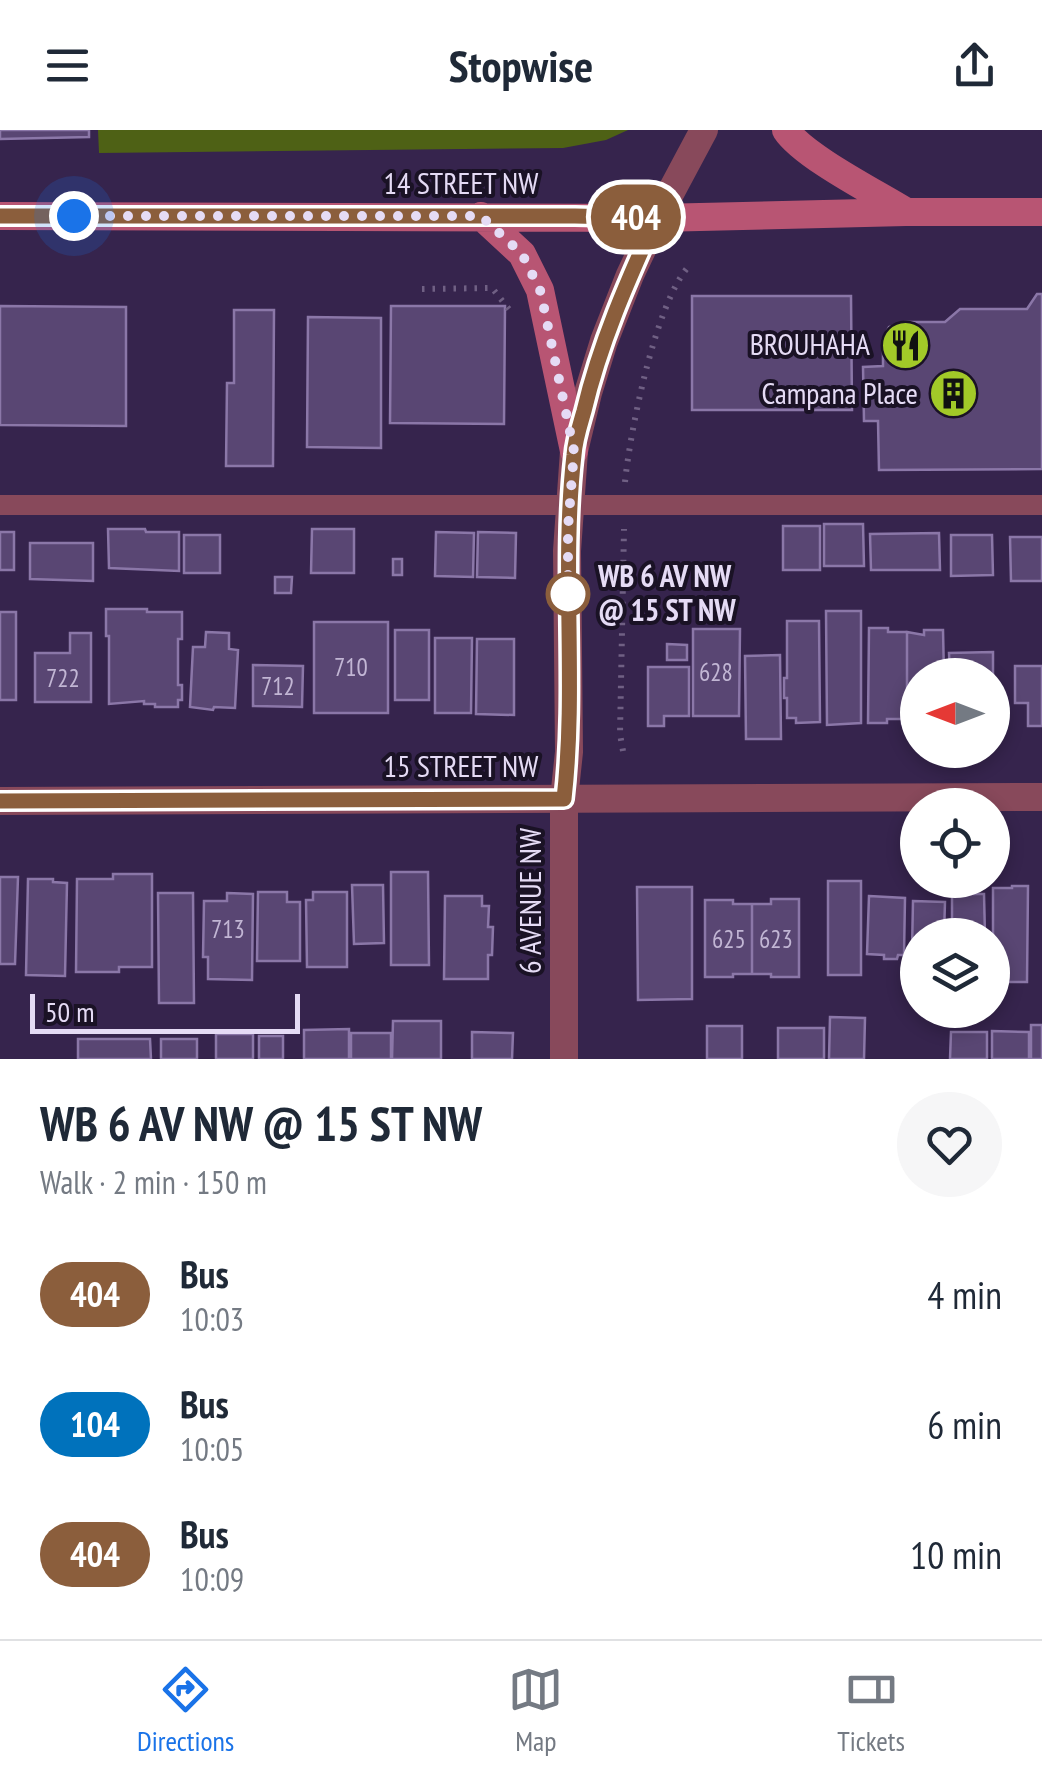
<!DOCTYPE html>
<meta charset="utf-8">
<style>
:root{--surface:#fff;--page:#f6f6f7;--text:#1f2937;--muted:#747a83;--line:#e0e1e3;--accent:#1a73e8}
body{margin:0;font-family:"PT Sans Narrow",sans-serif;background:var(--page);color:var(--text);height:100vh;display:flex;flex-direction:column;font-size:38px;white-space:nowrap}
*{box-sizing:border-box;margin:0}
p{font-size:32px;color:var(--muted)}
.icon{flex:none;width:55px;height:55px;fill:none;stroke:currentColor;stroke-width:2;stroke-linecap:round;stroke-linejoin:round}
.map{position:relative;height:929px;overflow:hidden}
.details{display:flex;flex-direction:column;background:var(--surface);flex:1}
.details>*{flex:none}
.badge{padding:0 20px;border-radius:32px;font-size:35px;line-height:65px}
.needle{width:65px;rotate:270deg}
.fabs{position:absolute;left:900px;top:528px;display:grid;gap:20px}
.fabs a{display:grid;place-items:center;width:110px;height:110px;border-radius:50%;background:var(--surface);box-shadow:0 5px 15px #0003;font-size:50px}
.scale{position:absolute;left:30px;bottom:25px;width:270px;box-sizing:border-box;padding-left:10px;border:5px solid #e5dbf5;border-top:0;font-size:28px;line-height:35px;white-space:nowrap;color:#e5dbf5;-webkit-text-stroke:8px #1a1225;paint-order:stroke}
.you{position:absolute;width:50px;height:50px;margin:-25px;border:8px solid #fff;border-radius:50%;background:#1a73e8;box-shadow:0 0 0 15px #1a73e833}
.map>.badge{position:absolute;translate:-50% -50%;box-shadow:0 0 0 5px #fff}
.round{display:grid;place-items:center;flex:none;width:105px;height:105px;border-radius:52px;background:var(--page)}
.headline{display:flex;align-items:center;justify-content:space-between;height:170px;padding:0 40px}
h1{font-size:48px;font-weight:700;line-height:75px}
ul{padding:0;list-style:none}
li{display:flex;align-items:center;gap:30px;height:130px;padding:0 40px}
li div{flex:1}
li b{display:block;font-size:38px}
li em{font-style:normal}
li .badge{min-width:110px;font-weight:700;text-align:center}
header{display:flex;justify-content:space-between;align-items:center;height:130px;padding:0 40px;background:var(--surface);font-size:45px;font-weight:700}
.tab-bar{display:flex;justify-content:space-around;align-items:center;height:140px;border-top:2px solid var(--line);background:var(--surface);font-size:28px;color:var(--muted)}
.tab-bar a{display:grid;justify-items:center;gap:5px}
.tab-bar .active{color:var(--accent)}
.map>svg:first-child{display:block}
</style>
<header><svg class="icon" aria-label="menu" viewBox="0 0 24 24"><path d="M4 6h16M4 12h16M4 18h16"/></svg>Stopwise<svg class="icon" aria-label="share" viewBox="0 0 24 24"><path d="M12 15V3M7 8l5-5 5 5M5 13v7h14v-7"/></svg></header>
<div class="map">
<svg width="1042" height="929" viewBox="0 0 1042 929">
<rect width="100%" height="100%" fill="#36244d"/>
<path fill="#4e6115" d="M 98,0 L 628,0 L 606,10 L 563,18 L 99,23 Z"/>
<path fill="#594673" stroke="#8b77a8" stroke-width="2.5" d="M 0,0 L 89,0 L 89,7 L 0,9 Z
M 1037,164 L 1042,164 L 1042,339 L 879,340 L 878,291 L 864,291 L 863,237 L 883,236 L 883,209 L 889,197 L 905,192 L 945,192 L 960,179 L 1027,179 Z
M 692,166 L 851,166 L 852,280 L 692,280 Z
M 0,176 L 126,177 L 126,296 L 0,295 Z
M 391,176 L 505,176 L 504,294 L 390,293 Z
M 234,180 L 274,180 L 273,336 L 226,336 L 227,253 L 234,253 Z
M 308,187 L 381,188 L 381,318 L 307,317 Z
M 824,394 L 863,394 L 864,436 L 824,436 Z
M 783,396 L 820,396 L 820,440 L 783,440 Z
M 108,399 L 145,399 L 146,402 L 179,402 L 179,441 L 109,438 Z
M 312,399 L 354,399 L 354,443 L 311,443 Z
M 0,402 L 14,402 L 14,440 L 0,440 Z
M 436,402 L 474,403 L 473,447 L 435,446 Z
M 478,402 L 516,403 L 515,448 L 477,447 Z
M 939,403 L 940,440 L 871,440 L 870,404 Z
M 184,405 L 220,405 L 220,443 L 184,443 Z
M 951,405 L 992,405 L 993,445 L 951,446 Z
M 1010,407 L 1042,407 L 1042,451 L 1011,451 Z
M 30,413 L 93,413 L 93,451 L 30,449 Z
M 393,429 L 402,429 L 402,445 L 393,445 Z
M 275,447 L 292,447 L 291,463 L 275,463 Z
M 106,479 L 147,479 L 147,482 L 182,482 L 182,509 L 178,509 L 178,555 L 182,555 L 182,570 L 178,570 L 178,577 L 155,577 L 155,574 L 144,574 L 144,571 L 109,574 L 109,506 L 106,506 Z
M 826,481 L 861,481 L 861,593 L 827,595 Z
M 0,482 L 16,482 L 16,570 L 0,570 Z
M 787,491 L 819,491 L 820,592 L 796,593 L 796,588 L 787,588 L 787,568 L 784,568 L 784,548 L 787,548 Z
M 314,492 L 388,492 L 388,583 L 314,583 Z
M 869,498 L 888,498 L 888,502 L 907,502 L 907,592 L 902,593 L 902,589 L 887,589 L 887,593 L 868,593 Z
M 693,499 L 740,499 L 739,586 L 693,586 Z
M 395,500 L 429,500 L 429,570 L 395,570 Z
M 924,500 L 943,500 L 944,545 L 918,545 L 918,592 L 907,592 L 907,502 L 924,505 Z
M 206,502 L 229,503 L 229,519 L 238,520 L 235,578 L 214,577 L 213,580 L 190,577 L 193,517 L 205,517 Z
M 70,503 L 91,503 L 91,572 L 35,572 L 35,523 L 70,523 Z
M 435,508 L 472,508 L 471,583 L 435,583 Z
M 477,509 L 514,509 L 514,585 L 476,584 Z
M 667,514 L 687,515 L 687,530 L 667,530 Z
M 993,522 L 993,599 L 992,599 L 992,545 L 950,545 L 949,523 Z
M 780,525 L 781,609 L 746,609 L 745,526 Z
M 253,535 L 303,536 L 302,577 L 253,576 Z
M 1015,536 L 1042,536 L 1042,596 L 1028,596 L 1028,573 L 1015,573 Z
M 648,537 L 689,537 L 689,586 L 664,586 L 664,596 L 648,596 Z
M 391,742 L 428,742 L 429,835 L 391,835 Z
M 113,744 L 152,744 L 152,837 L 119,837 L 119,842 L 76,842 L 77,749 L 113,749 Z
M 0,747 L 18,747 L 15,834 L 0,834 Z
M 28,749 L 53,749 L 53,752 L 67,753 L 65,846 L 26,845 Z
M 828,751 L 861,751 L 861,845 L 828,845 Z
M 352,755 L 383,755 L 384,813 L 354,814 Z
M 1012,756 L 1028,756 L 1027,852 L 993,852 L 993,758 L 1012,758 Z
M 637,757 L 692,757 L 692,869 L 638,870 Z
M 258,762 L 287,762 L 287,772 L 300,772 L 300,831 L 257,831 Z
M 313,762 L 347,762 L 347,837 L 307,837 L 306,770 L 313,770 Z
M 158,763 L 193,763 L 194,873 L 159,873 Z
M 227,763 L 253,764 L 252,850 L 208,849 L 208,827 L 203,827 L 204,771 L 227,771 Z
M 952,764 L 984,764 L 985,805 L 952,805 Z
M 445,766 L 482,766 L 482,776 L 489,776 L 488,797 L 493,797 L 492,825 L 488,825 L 488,849 L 444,849 Z
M 869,766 L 905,768 L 904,825 L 898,825 L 897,829 L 884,829 L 884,825 L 867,824 Z
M 771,769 L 799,769 L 799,847 L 771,847 L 771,844 L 752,844 L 752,774 L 771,774 Z
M 705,770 L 733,770 L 733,774 L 752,774 L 752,844 L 733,844 L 733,847 L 705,847 Z
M 913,771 L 945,772 L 944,805 L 918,805 L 918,870 L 911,870 Z
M 830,887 L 865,888 L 864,929 L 829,929 Z
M 393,891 L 441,891 L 441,929 L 392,929 Z
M 1031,895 L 1042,895 L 1042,929 L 1031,929 Z
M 707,896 L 742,896 L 742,929 L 707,929 Z
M 778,898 L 824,898 L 824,929 L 778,929 Z
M 349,899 L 349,929 L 304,929 L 304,900 Z
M 992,901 L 1029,902 L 1029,929 L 992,929 Z
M 472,902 L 513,903 L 512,929 L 472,929 Z
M 951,902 L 987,902 L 987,929 L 950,929 Z
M 351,903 L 391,903 L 391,929 L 351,929 Z
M 216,904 L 253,904 L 253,929 L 216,929 Z
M 259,906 L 283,906 L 283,929 L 259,929 Z
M 78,909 L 150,909 L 151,929 L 78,929 Z
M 161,909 L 197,909 L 197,929 L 161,929 Z"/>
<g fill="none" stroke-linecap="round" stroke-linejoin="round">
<path stroke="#706084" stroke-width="6" stroke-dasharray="2.5 8" stroke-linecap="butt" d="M 422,159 L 492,158 L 512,183
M 625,352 C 630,302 656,170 690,135
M 623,621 L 620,604 L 624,399"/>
<path stroke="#88495b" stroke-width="20" d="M 0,375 L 1042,375"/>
<path stroke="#88495b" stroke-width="28" d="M 0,671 L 1042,667"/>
<path stroke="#88495b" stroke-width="28" d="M 564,929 L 564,669 L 569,622 L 567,421 L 574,321 L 588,263 L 604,211 L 630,145 L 657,88 L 704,0"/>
<path stroke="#b85573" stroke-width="28" d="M 786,0 C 803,26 876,63 905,81
M 0,86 L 657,88 L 906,82 L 1042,82
M 481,86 L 522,124 L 540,160 L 574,321"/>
</g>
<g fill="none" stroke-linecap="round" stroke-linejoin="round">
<defs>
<path id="line" d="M 0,86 L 575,86 L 656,88 C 628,150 600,213 584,281 C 580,295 575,310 574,325 C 561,440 577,555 564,669 L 0,671"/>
</defs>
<use href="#line" stroke="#fff" stroke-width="22"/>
<use href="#line" stroke="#8b5e3c" stroke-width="15"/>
<path stroke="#e5dbf5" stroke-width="10" stroke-dasharray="0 18" d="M 74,86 L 481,86 L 522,124 L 540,160 L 544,178 L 574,321 L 568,398 L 568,464"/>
</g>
<defs>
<symbol id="restaurant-disc" viewBox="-11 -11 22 22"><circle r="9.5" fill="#a2c928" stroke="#1a1225"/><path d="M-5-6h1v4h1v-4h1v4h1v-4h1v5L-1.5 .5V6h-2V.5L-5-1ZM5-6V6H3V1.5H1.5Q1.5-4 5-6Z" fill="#111"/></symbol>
<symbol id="building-disc" viewBox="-11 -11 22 22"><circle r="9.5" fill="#a2c928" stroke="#1a1225"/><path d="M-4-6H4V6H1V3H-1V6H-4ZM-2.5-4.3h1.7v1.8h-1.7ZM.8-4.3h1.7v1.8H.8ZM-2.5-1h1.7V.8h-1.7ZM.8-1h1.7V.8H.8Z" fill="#111"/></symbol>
</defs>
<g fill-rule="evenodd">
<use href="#restaurant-disc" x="878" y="188" width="55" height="55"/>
<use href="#building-disc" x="926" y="236" width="55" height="55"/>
</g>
<circle fill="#fff" stroke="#8b5e3c" stroke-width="5" cx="568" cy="464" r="20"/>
<g text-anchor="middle" stroke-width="8" stroke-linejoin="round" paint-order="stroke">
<g font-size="25" fill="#c2b6d4">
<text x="351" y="546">710</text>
<text x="716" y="551">628</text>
<text x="63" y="557">722</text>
<text x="278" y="565">712</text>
<text x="228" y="808">713</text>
<text x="729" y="818">625</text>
<text x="776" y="818">623</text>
</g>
<g font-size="30" fill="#e5dbf5" stroke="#1a1225">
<text x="461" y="64">14 STREET NW</text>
<text x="461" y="647">15 STREET NW</text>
<text transform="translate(531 771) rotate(-90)" y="10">6 AVENUE NW</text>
</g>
<g font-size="30" fill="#e5dbf5" stroke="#1a1225" text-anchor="end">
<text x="870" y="225">BROUHAHA</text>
<text x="918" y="274">Campana Place</text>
</g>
<g font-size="30" font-weight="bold" fill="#e5dbf5" stroke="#1a1225" text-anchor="start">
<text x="598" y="457">WB 6 AV NW<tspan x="598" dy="34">@ 15 ST NW</tspan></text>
</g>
</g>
</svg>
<div class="fabs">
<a><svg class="needle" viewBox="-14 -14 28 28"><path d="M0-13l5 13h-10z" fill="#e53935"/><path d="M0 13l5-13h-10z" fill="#747a83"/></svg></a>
<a><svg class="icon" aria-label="locate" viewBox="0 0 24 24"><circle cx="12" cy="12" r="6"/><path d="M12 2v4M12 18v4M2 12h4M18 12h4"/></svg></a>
<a><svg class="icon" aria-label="layers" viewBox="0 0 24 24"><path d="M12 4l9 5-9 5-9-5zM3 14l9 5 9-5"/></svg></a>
</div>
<div class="scale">50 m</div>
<div class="you" style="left:74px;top:86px"></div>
<b class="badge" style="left:636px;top:87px;background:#8b5e3c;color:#fff">404</b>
</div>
<section class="details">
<div class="headline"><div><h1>WB 6 AV NW @ 15 ST NW</h1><p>Walk · 2 min · 150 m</p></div><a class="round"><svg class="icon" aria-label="heart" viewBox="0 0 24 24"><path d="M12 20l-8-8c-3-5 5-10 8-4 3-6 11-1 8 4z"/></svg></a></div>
<ul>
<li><span class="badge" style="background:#8b5e3c;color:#fff">404</span><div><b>Bus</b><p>10:03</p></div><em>4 min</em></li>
<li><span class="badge" style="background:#0072bc;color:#fff">104</span><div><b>Bus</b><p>10:05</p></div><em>6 min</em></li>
<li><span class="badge" style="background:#8b5e3c;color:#fff">404</span><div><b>Bus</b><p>10:09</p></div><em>10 min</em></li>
</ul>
</section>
<nav class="tab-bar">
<a class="active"><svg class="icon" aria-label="directions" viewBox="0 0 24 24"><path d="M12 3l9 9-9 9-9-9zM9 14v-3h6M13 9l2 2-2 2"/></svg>Directions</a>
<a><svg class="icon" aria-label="map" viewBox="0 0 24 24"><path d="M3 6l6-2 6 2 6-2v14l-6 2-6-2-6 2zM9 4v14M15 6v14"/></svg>Map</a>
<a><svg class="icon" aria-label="tickets" viewBox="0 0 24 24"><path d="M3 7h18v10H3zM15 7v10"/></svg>Tickets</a>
</nav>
